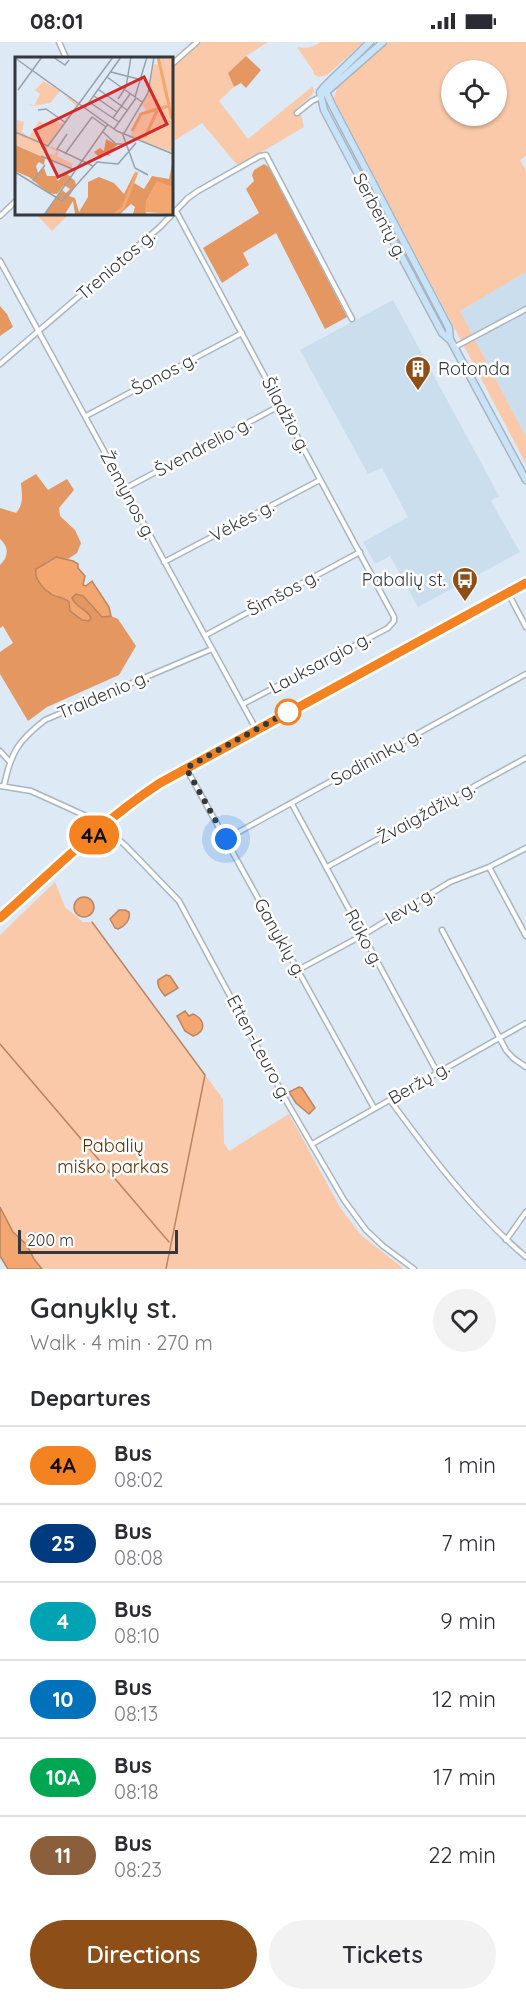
<!DOCTYPE html>
<meta charset="utf-8">
<style>
:root{--surface:#fff;--page:#f2f2f3;--text:#2b2b33;--muted:#7c7c81;--line:#e1e1e2;--accent:#8e4e18}
body{margin:0;font-family:Quicksand,sans-serif;background:var(--page);color:var(--text);height:100vh;display:flex;flex-direction:column;font-size:22px;white-space:nowrap}
*{box-sizing:border-box;margin:0}
p{font-size:20px;color:var(--muted)}
.icon{flex:none;width:33px;height:33px;fill:none;stroke:currentColor;stroke-width:2;stroke-linecap:round;stroke-linejoin:round}
.map{position:relative;height:1227px;overflow:hidden}
.details{display:flex;flex-direction:column;background:var(--surface);flex:1}
.details>*{flex:none}
.badge{padding:0 12px;border-radius:20px;font-size:21px;line-height:39px}
.buttons{position:absolute;left:441px;top:18px;display:grid;gap:12px}
.buttons a{display:grid;place-items:center;width:66px;height:66px;border-radius:50%;background:var(--surface);box-shadow:0 2px 4px #0004;font-size:30px}
.scale{position:absolute;left:18px;bottom:15px;width:160px;box-sizing:border-box;padding-left:6px;border:3px solid #33383c;border-top:0;font-size:16px;line-height:21px;white-space:nowrap;color:#33383c;-webkit-text-stroke:4px #fff;paint-order:stroke}
.you{position:absolute;width:30px;height:30px;margin:-15px;border:4px solid #fff;border-radius:50%;background:#1a73e8;box-shadow:0 0 0 9px #1a73e833}
.map>.badge{position:absolute;translate:-50% -50%;box-shadow:0 0 0 3px #fff}
h2{padding:0 30px;font-size:22px;line-height:54px}
.round{display:grid;place-items:center;flex:none;width:63px;height:63px;border-radius:32px;background:var(--page)}
.head{display:flex;align-items:center;justify-content:space-between;height:102px;padding:0 30px}
h1{font-size:28px;font-weight:600;line-height:45px}
.button{display:flex;gap:12px;margin-top:auto;padding:12px 30px}
.button a{flex:1;height:69px;border-radius:36px;background:var(--accent);color:#fff;font-size:24px;font-weight:600;line-height:69px;text-align:center}
.button a+a{background:var(--page);color:var(--text)}
ul{padding:0;list-style:none}
li{display:flex;align-items:center;gap:18px;height:78px;padding:0 30px;border-top:2px solid var(--line)}
li div{flex:1}
li b{display:block;font-size:22px}
li em{font-style:normal}
li .badge{min-width:66px;font-weight:700;text-align:center}
.status{display:flex;justify-content:space-between;align-items:center;height:42px;padding:0 30px;background:var(--surface);direction:ltr}
.status svg{height:16px;fill:currentColor}
.map>svg:first-child{display:block}
</style>
<div class="status"><b>08:01</b><svg viewBox="0 0 49 12"><path d="M0 12V9h3v3zM5 12V6h3v6zM10 12V3h3v9zM15 12V0h3v12zM26 1h20v11H26zM47 4h2v5h-2z"/></svg></div>
<div class="map">
<svg width="526" height="1227" viewBox="0 0 526 1227">
<rect width="100%" height="100%" fill="#dde9f4"/>
<path fill="#cbdeee" d="M 526,230 L 526,395 L 460,269 Z
M 393,258 L 499,454 L 491,459 L 520,510 L 418,565 L 390,514 L 375,522 L 363,500 L 408,475 L 382,426 L 368,432 L 300,308 Z"/>
<path fill="#fac9a9" fill-rule="evenodd" d="M 202,0 L 268,0 L 246,14 L 228,31 L 234,45 L 219,59 L 248,97 L 313,44 L 314,49 L 312,53 L 297,66 L 301,72 L 304,85 L 238,124 L 202,81 L 171,101 L 171,26 Z
M 321,0 L 364,0 L 327,33 L 319,35 L 313,32 L 314,30 L 297,5 C 305,7 314,5 321,0 Z
M 388,0 L 526,0 L 526,114 L 520,118 L 526,129 L 526,230 L 460,269 L 526,395 L 526,422 L 334,57 L 337,46 ZM 452,28 L 496,28 L 496,74 L 452,74 Z
M 35,171 L 70,171 L 52,189 Z
M 55,840 L 65,865 L 83,880 L 92,880 L 223,1057 L 224,1101 L 229,1109 L 289,1072 L 341,1167 L 361,1193 L 404,1227 L 42,1227 L 34,1217 L 26,1203 L 13,1190 L 0,1165 L 0,893 Z"/>
<path fill="#e49761" d="M 246,14 L 261,28 L 246,46 L 241,41 L 234,45 L 228,31 Z
M 264,122 L 270,126 L 347,275 L 325,287 L 276,191 L 243,211 L 249,223 L 222,241 L 203,206 L 259,171 L 246,147 L 254,139 L 252,133 L 254,128 Z
M 0,264 L 7,272 L 13,285 L 0,294 Z
M 36,432 L 48,448 L 67,437 L 74,448 L 59,466 L 60,474 L 75,488 L 81,501 L 77,511 L 68,517 L 56,515 L 46,520 L 40,542 L 52,552 L 66,557 L 69,560 L 69,566 L 71,571 L 73,553 L 76,552 L 83,553 L 91,564 L 109,575 L 111,574 L 118,577 L 136,604 L 119,633 L 47,665 L 28,679 L 0,632 L 0,610 L 13,601 L 3,584 L 0,586 L 0,523 C 9,514 9,505 0,497 L 0,466 L 16,471 C 24,462 22,453 21,441 Z"/>
<path fill="#f4a670" stroke="#ba8560" stroke-width="1.5" d="M 56,515 L 73,519 L 78,522 L 78,526 L 85,534 L 83,543 L 86,544 L 92,539 L 109,565 L 111,574 L 102,575 L 83,554 L 76,552 L 72,556 C 75,565 87,567 91,576 L 89,579 L 82,578 L 70,569 L 69,560 C 64,555 57,556 51,552 C 43,547 34,537 36,527 Z
M74 865a10 10 0 1 1 20 0a10 10 0 1 1-20 0Z
M 119,868 L 125,868 L 129,870 C 131,878 125,884 118,887 L 115,886 L 110,877 Z
M 166,933 L 170,934 L 178,946 L 165,954 C 161,949 157,945 158,938 Z
M 185,969 L 189,974 L 193,972 C 206,978 206,990 193,994 L 185,989 L 177,974 Z
M 299,1045 L 302,1046 L 315,1066 L 309,1072 L 296,1061 L 289,1050 Z
M 0,1165 L 13,1190 L 27,1203 L 34,1217 L 42,1227 L 8,1227 L 0,1214 Z"/>
<g fill="none" stroke-linecap="round" stroke-linejoin="round">
<path stroke="#ba8560" stroke-width="1.5" d="M 92,880 L 205,1033 L 166,1227
M 0,1002 L 169,1200"/>
<defs>
<path id="minor" d="M 59,0 L 66,16
M 171,23 L 197,0
M 297,71 L 312,59 L 321,55
M 176,169 L 394,575 L 394,579 L 388,586 L 243,662
M 0,174 L 16,159
M 0,219 L 256,687
M 455,305 L 526,267
M 0,322 L 160,185 L 188,156 L 198,149 L 260,114 L 266,113 L 352,277
M 86,374 L 242,291
M 124,447 L 281,363
M 164,520 L 320,438
M 508,551 L 526,585
M 206,593 L 360,510
M 0,709 L 9,719
M 186,726 L 374,1066
M 0,744 L 31,749 L 95,778 L 125,803 L 179,859 L 288,1062 L 344,1158 L 366,1188 L 383,1204 L 414,1227
M 4,744 C 11,710 18,699 45,678 L 212,607
M 292,762 L 437,1030
M 226,797 L 526,632
M 327,825 L 526,716
M 489,825 L 526,894
M 442,888 L 506,1008 L 513,1016 L 526,1025
M 298,928 L 363,893 L 450,840 L 489,825 L 526,806
M 390,1058 C 431,1114 473,1170 526,1215
M 312,1102 L 526,981
M 506,1198 L 526,1170"/>
<path id="secondary" d="M 370,0 L 324,45 L 320,50 L 324,68 L 442,291 L 451,299 L 526,438
M 324,45 L 332,63 L 449,286 L 450,298
M 325,51 L 383,0
M 0,876 C 52,830 102,779 160,741 L 526,541"/>
</defs>
<use href="#minor" stroke="#a9b5bf" stroke-width="7"/>
<use href="#secondary" stroke="#a9b5bf" stroke-width="9"/>
<use href="#minor" stroke="#fff" stroke-width="4"/>
<use href="#secondary" stroke="#c8e3f8" stroke-width="6"/>
</g>
<g fill="none" stroke-linecap="round" stroke-linejoin="round">
<defs>
<path id="line" d="M 0,876 C 52,830 102,779 160,741 L 526,541"/>
</defs>
<use href="#line" stroke="#fff" stroke-width="14"/>
<use href="#line" stroke="#f58220" stroke-width="9"/>
<path stroke="#33383c" stroke-width="6" stroke-dasharray="0 10.8" d="M 226,797 L 186,726 L 295,666 L 288,670"/>
</g>
<defs>
<symbol id="building-pin" viewBox="-11 -11 22 30"><path d="M0 17L-7.5 6A9.5 9.5 0 1 1 7.5 6Z" fill="#8e4e18" stroke="#fff"/><path d="M-4-6H4V6H1V3H-1V6H-4ZM-2.5-4.3h1.7v1.8h-1.7ZM.8-4.3h1.7v1.8H.8ZM-2.5-1h1.7V.8h-1.7ZM.8-1h1.7V.8H.8Z" fill="#fff"/></symbol>
<symbol id="bus-pin" viewBox="-11 -11 22 30"><path d="M0 17L-7.5 6A9.5 9.5 0 1 1 7.5 6Z" fill="#8e4e18" stroke="#fff"/><path d="M-5-6H5V4H4V6H2V4H-2V6H-4V4H-5ZM-3.5-4V0h7V-4ZM-3.5 1.2v1.5H-2V1.2ZM2 1.2v1.5H3.5V1.2Z" fill="#fff"/></symbol>
</defs>
<g fill-rule="evenodd">
<use href="#building-pin" x="403" y="312" width="30" height="40"/>
<use href="#bus-pin" x="450" y="523" width="30" height="40"/>
</g>
<circle fill="#fff" stroke="#f58220" stroke-width="3" cx="288" cy="670" r="12"/>
<g text-anchor="middle" stroke-width="5" stroke-linejoin="round" paint-order="stroke">
<g font-size="18" fill="#33383c" stroke="#fff">
<text transform="translate(380 174) rotate(62)" y="6">Serbentų g.</text>
<text transform="translate(116 223) rotate(-41)" y="6">Treniotos g.</text>
<text transform="translate(164 332) rotate(-28)" y="6">Šonos g.</text>
<text transform="translate(286 373) rotate(62)" y="6">Šiladžio g.</text>
<text transform="translate(203 405) rotate(-28)" y="6">Švendrelio g.</text>
<text transform="translate(128 453) rotate(62)" y="6">Žemynos g.</text>
<text transform="translate(242 479) rotate(-28)" y="6">Vėkės g.</text>
<text transform="translate(283 551) rotate(-28)" y="6">Šimšos g.</text>
<text transform="translate(320 621) rotate(-28)" y="6">Lauksargio g.</text>
<text transform="translate(103 653) rotate(-23)" y="6">Traidenio g.</text>
<text transform="translate(376 715) rotate(-29)" y="6">Sodininkų g.</text>
<text transform="translate(426 771) rotate(-29)" y="6">Žvaigždžių g.</text>
<text transform="translate(410 864) rotate(-31)" y="6">Ievų g.</text>
<text transform="translate(280 896) rotate(61)" y="6">Ganyklų g.</text>
<text transform="translate(364 896) rotate(62)" y="6">Rūko g.</text>
<text transform="translate(259 1006) rotate(62)" y="6">Etten-Leuro g.</text>
<text transform="translate(419 1041) rotate(-30)" y="6">Beržų g.</text>
</g>
<g font-size="18" fill="#33383c" stroke="#fff" text-anchor="start">
<text x="438" y="333">Rotonda</text>
<text x="446" y="544" text-anchor="end">Pabalių st.</text>
</g>
<g font-size="18" fill="#5e2d00" stroke="#fff">
<text x="113" y="1110">Pabalių<tspan x="113" dy="21">miško parkas</tspan></text>
</g>
</g>
<g transform="translate(15 15)">
<rect width="158" height="158" fill="#dde9f4"/>
<path d="M 143,0 L 157,0 L 158,5 L 157,95 L 115,79 L 131,52 L 126,48 L 132,39 L 139,7 L 145,8 ZM 25,22 L 45,34 L 35,46 L 17,49 L 11,46 L 19,49 L 25,37 L 20,33 L 29,24 ZM 46,35 L 63,47 L 31,93 L 24,93 L 39,98 L 41,94 L 33,90 L 37,89 L 44,93 L 42,99 L 58,107 L 56,111 L 0,88 L 2,63 L 9,65 L 7,75 L 14,80 L 24,64 L 31,68 L 37,61 L 47,67 L 61,49 Z" fill="#fac9a9"/>
<path d="M 91,82 L 102,88 L 93,96 L 96,99 L 88,97 L 86,102 L 79,95 L 85,91 L 89,94 ZM 0,88 L 30,101 L 29,108 L 24,105 L 21,109 L 23,116 L 29,111 L 32,119 L 41,119 L 43,124 L 51,116 L 60,124 L 61,129 L 54,139 L 60,141 L 64,155 L 73,140 L 73,125 L 84,120 L 99,126 L 109,137 L 120,115 L 119,126 L 129,132 L 137,119 L 154,122 L 157,108 L 157,130 L 142,125 L 131,144 L 131,157 L 118,157 L 120,150 L 116,147 L 105,157 L 60,157 L 58,144 L 50,157 L 30,157 L 47,133 L 51,136 L 55,132 L 49,128 L 42,137 L 33,136 L 14,120 L 0,114 Z" fill="#e49761"/>
<path d="M 142,124 L 157,130 L 157,157 L 130,155 L 131,144 Z" fill="#f4a670"/>
<path fill="none" stroke="#f4a670" stroke-width="3" d="M 143,0 L 157,62M 117,74 L 126,57 L 153,49M 130,80 L 142,54M 99,158 L 108,151 L 122,115"/>
<path fill="none" stroke="#99a2aa" stroke-width="1.5" d="M 38,0 L 50,8 L 54,3M 0,1 L 102,74 L 158,97M 96,15 L 127,23M 92,20 L 127,45M 83,32 L 112,53M 3,33 L 27,0M 79,39 L 102,55M 120,40 L 132,0M 103,42 L 111,30 L 116,0M 74,45 L 104,65M 70,51 L 106,0M 23,53 L 31,52 L 51,66M 98,61 L 115,37M 99,72 L 121,41M 0,75 L 33,89M 88,75 L 101,87 L 109,87M 52,77 L 42,92 L 78,109M 33,89 L 98,0M 50,97 L 77,60 L 91,70M 26,99 L 60,113M 0,115 L 47,144 L 82,105 L 103,107 L 121,86M 133,118 L 120,111 L 108,78 L 133,36 L 139,0M 18,124 L 30,108M 29,158 L 93,67"/>
<path fill="#d62828" fill-opacity="0.15" stroke="#d62828" stroke-width="3" d="M 129,20 L 152,67 L 43,120 L 20,73 Z"/>
<rect width="158" height="158" fill="none" stroke="#33383c" stroke-width="3"/>
</g>
</svg>
<div class="buttons">
<a><svg class="icon" aria-label="locate" viewBox="0 0 24 24"><circle cx="12" cy="12" r="6"/><path d="M12 2v4M12 18v4M2 12h4M18 12h4"/></svg></a>
</div>
<div class="scale">200 m</div>
<div class="you" style="left:226px;top:797px"></div>
<b class="badge" style="left:94px;top:793px;background:#f58220;color:#111">4A</b>
</div>
<section class="details">
<div class="head"><div><h1>Ganyklų st.</h1><p>Walk · 4 min · 270 m</p></div><a class="round"><svg class="icon" aria-label="heart" viewBox="0 0 24 24"><path d="M12 20l-8-8c-3-5 5-10 8-4 3-6 11-1 8 4z"/></svg></a></div>
<h2>Departures</h2>
<ul>
<li><span class="badge" style="background:#f58220;color:#111">4A</span><div><b>Bus</b><p>08:02</p></div><em>1 min</em></li>
<li><span class="badge" style="background:#003b80;color:#fff">25</span><div><b>Bus</b><p>08:08</p></div><em>7 min</em></li>
<li><span class="badge" style="background:#00a3b4;color:#fff">4</span><div><b>Bus</b><p>08:10</p></div><em>9 min</em></li>
<li><span class="badge" style="background:#0072bc;color:#fff">10</span><div><b>Bus</b><p>08:13</p></div><em>12 min</em></li>
<li><span class="badge" style="background:#00a651;color:#fff">10A</span><div><b>Bus</b><p>08:18</p></div><em>17 min</em></li>
<li><span class="badge" style="background:#8b5e3c;color:#fff">11</span><div><b>Bus</b><p>08:23</p></div><em>22 min</em></li>
</ul>
<div class="button"><a>Directions</a><a>Tickets</a></div>
</section>
